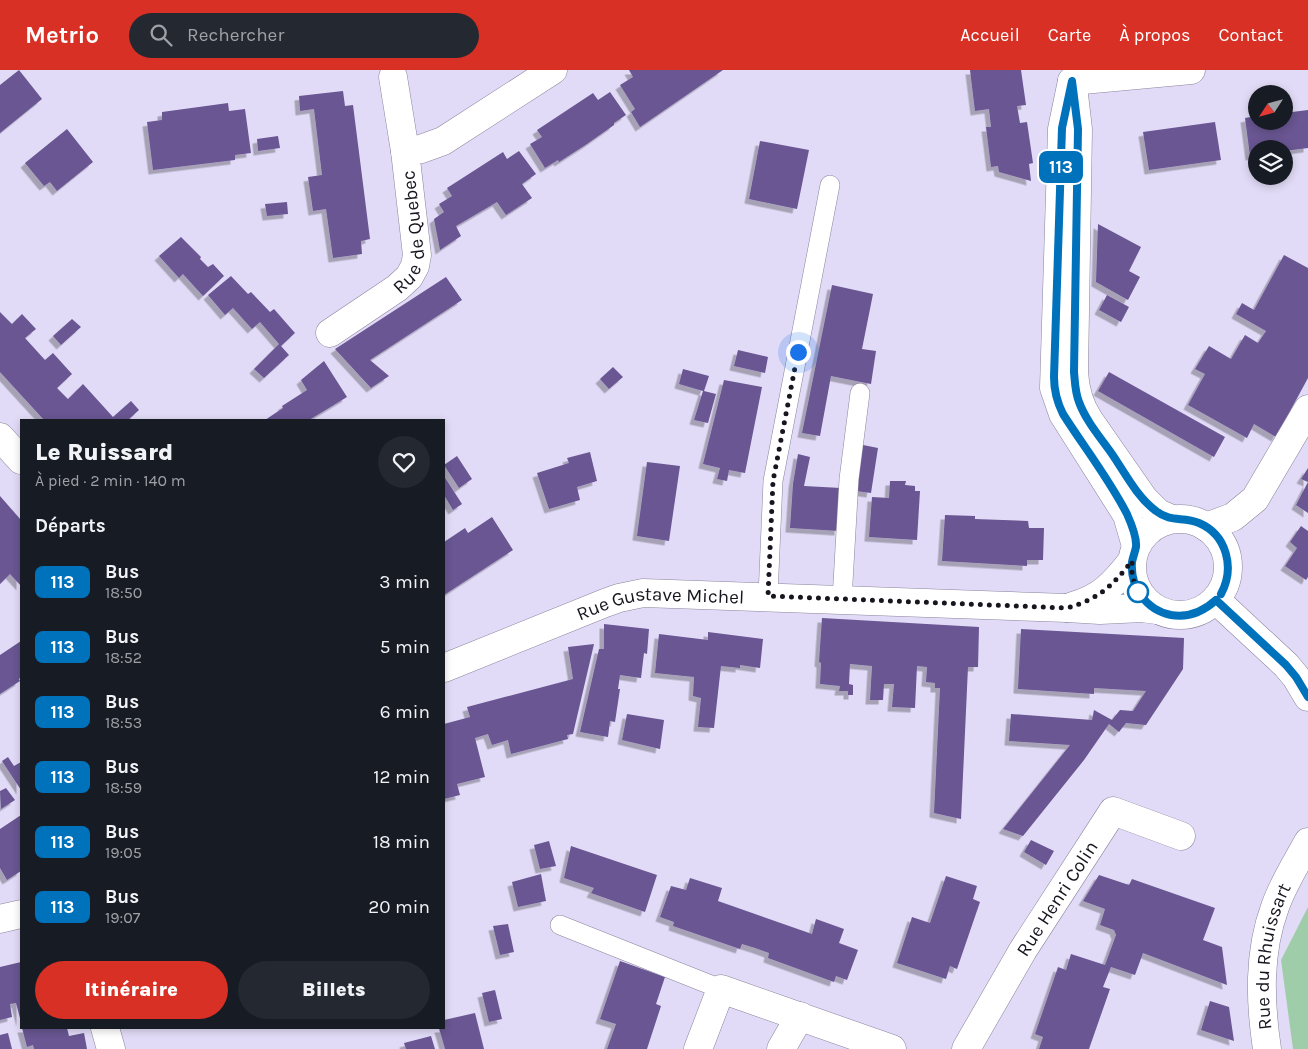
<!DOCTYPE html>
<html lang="fr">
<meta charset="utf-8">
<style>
:root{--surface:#171b24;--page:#242831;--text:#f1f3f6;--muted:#9ea1a6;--accent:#d93025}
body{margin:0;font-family:Karla,sans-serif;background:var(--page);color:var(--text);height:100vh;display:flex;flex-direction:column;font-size:19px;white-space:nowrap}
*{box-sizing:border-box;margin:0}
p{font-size:16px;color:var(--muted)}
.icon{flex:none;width:28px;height:28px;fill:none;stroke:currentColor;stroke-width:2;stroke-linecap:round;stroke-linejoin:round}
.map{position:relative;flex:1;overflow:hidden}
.panel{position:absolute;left:20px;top:349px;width:425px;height:610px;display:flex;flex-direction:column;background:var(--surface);border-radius:0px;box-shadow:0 2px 8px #0003}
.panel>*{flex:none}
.badge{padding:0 10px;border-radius:8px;font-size:18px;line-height:32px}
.needle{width:32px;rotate:234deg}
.tools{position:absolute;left:1248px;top:15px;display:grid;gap:10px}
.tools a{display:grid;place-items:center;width:45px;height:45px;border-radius:50%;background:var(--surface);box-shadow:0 2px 8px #0003;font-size:25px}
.you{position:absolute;width:25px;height:25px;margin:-12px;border:4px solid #fff;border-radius:50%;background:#1a73e8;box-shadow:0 0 0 8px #1a73e833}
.map>.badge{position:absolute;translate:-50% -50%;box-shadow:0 0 0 2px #fff}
h2{padding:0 15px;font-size:19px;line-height:45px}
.round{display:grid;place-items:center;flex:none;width:52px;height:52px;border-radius:26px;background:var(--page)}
.overview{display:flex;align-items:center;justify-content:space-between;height:85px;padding:0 15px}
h1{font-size:24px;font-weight:800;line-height:38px}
.button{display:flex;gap:10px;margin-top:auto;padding:10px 15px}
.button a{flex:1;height:58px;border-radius:30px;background:var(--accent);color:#fff;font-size:20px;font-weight:800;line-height:58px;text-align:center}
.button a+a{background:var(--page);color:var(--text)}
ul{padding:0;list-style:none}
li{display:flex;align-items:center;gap:15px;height:65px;padding:0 15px}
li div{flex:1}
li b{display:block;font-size:19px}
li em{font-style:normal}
li .badge{min-width:55px;font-weight:700;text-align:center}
header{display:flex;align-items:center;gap:30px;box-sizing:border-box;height:70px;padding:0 25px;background:var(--accent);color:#fff}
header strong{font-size:24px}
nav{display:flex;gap:28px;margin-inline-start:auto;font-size:18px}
.search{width:350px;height:45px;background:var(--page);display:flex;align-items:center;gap:12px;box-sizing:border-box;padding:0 18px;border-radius:28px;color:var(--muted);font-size:19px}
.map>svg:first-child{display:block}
</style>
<header>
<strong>Metrio</strong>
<div class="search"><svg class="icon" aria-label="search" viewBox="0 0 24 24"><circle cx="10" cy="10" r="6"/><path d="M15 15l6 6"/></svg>Rechercher</div>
<nav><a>Accueil</a><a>Carte</a><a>À propos</a><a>Contact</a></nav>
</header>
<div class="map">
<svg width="1308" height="979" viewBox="0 0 1308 979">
<defs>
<filter id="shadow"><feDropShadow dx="-4.5" dy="4.5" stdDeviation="0" flood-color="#0004"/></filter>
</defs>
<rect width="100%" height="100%" fill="#e2dbf7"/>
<path fill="#a0cda9" d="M 1308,837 L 1308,979 L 1293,979 L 1281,890 Z"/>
<path fill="#695692" filter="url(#shadow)" d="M 19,0 L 42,29 L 0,63 L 0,15 Z
M 629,0 L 723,0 L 640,57 L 631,42 L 635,39 L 620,15 L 633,7 Z
M 970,0 L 1021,0 L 1026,35 L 1017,36 L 1020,53 L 1027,52 L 1033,93 L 1029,94 L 1031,111 L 999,102 L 998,96 L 991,97 L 986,57 L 991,57 L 989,39 L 975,41 Z
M 343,21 L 345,36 L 353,35 L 370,169 L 361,171 L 362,184 L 333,188 L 326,139 L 313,141 L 308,107 L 322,105 L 314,39 L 300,41 L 299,26 Z
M 610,22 L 626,45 L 614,53 L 614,55 L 587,74 L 559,92 L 558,90 L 545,98 L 530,74 L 542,67 L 537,60 L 593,23 L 598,30 Z
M 228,33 L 229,41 L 245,39 L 251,83 L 235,85 L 235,90 L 153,100 L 147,52 L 162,50 L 162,42 Z
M 1308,40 L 1308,78 L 1284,81 L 1284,79 L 1256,79 L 1256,85 L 1250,86 L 1245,48 L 1256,46 L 1256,51 L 1284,51 L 1284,43 Z
M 1215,52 L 1221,90 L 1149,100 L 1143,62 Z
M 67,59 L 93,92 L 57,121 L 50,112 L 44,116 L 25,93 Z
M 278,66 L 280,78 L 258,81 L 257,69 Z
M 760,71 L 809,80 L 797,139 L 749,129 Z
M 519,81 L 536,104 L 522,114 L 532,128 L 506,145 L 497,132 L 456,156 L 461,166 L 440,180 L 434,149 L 444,142 L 439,134 L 452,126 L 447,118 L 503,82 L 507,89 Z
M 287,132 L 288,144 L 267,146 L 265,134 Z
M 1098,154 L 1141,177 L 1129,201 L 1140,207 L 1128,230 L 1096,212 Z
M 181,167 L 201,187 L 200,189 L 208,197 L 213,194 L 224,206 L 203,226 L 183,204 L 179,208 L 159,186 Z
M 1284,185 L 1308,198 L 1308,308 L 1276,367 L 1254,354 L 1247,368 L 1188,335 L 1205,304 L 1195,299 L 1209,276 L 1231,289 L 1245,265 L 1258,273 L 1266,261 L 1236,244 L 1242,233 L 1254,240 Z
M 231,206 L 248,224 L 251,222 L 270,242 L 274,239 L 295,263 L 281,276 L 289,285 L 264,308 L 254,299 L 279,274 L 260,252 L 252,259 L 233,238 L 225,245 L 208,225 Z
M 446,207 L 462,230 L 370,290 L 389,306 L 371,318 L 335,279 Z
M 832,215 L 873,224 L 862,279 L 876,281 L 871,314 L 831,306 L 820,366 L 802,363 Z
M 1107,225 L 1129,237 L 1121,252 L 1099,240 Z
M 0,242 L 12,254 L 22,244 L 36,259 L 25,268 L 45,290 L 53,283 L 72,304 L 57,318 L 68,329 L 83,314 L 113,347 L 131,331 L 139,340 L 128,350 L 44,350 L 0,302 Z
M 72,249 L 81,257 L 61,275 L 53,266 Z
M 738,280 L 768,287 L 765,303 L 734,296 Z
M 324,291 L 347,327 L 309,350 L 265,350 L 283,338 L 282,336 L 307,320 L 301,310 Z
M 613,297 L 623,307 L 609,319 L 600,309 Z
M 683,299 L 709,306 L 704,321 L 716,324 L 708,353 L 694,350 L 703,321 L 679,314 Z
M 1109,302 L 1225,367 L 1214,387 L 1098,321 Z
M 724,310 L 762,317 L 745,403 L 729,400 L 727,411 L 717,409 L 720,398 L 703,394 Z
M 863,375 L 878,378 L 871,423 L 856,421 Z
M 590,382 L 597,411 L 577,417 L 580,430 L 549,439 L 537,403 L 569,393 L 567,388 Z
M 798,384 L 810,387 L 804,416 L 841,418 L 839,461 L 790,458 L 793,414 Z
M 457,386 L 472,409 L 459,418 L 444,395 Z
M 647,392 L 680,396 L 669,471 L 637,466 Z
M 1308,398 L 1308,443 L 1296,435 L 1308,412 L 1301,409 Z
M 444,406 L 462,434 L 453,440 L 444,425 Z
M 890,411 L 906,411 L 905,415 L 915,416 L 915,421 L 920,421 L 917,470 L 869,467 L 872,427 L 889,428 Z
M 0,426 L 21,450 L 21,516 L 10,504 L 0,514 Z
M 945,445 L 975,446 L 975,449 L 1028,451 L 1029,458 L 1044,458 L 1043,490 L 1027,490 L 1027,496 L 942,491 Z
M 492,447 L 513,480 L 444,525 L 444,472 L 465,458 L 468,463 Z
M 1301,456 L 1308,461 L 1308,507 L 1306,510 L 1285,496 L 1297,478 L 1290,472 Z
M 822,548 L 979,557 L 978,597 L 968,597 L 961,749 L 934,743 L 940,618 L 935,618 L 935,613 L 926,612 L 927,597 L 917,596 L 915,638 L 892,637 L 894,614 L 884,614 L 883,630 L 870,630 L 872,596 L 850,594 L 849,614 L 853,615 L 853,625 L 848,625 L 848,621 L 839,621 L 840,616 L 820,614 L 821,593 L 819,592 Z
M 604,554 L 649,559 L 647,584 L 644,583 L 641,608 L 620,605 L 618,619 L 620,619 L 615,652 L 610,651 L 608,667 L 580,662 L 599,579 L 604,579 Z
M 1021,559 L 1184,568 L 1183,599 L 1146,655 L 1126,653 L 1119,662 L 1109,654 L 1084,690 L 1023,766 L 1003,759 L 1070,675 L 1009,671 L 1011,644 L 1092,650 L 1094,640 L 1112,650 L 1120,640 L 1133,641 L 1146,621 L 1094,618 L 1094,624 L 1018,619 Z
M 708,562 L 763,569 L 760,598 L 740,595 L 740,598 L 721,596 L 714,658 L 698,657 L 701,628 L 693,626 L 694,607 L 655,603 L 659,564 L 708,570 Z
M 21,571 L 21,607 L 19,609 L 20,611 L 0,624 L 0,585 Z
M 594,574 L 573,664 L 567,665 L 568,669 L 511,684 L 508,670 L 492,675 L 488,664 L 475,668 L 485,707 L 457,714 L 460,725 L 444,729 L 444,654 L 470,647 L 467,637 L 573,609 L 568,577 Z
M 627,644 L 664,650 L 660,679 L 622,670 Z
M 8,687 L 14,696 L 21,692 L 21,720 L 2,691 Z
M 6,718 L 15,730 L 1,739 L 0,721 Z
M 21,745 L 21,801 L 7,810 L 0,798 L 0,759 Z
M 1031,770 L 1054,781 L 1046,795 L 1024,782 Z
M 549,771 L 556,796 L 540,799 L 534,775 Z
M 571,776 L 657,805 L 645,842 L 591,823 L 594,818 L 564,808 Z
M 541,804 L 546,831 L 518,837 L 512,812 Z
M 1099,805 L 1129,815 L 1132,809 L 1215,838 L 1203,870 L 1222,877 L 1227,915 L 1143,883 L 1135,905 L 1111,897 L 1103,917 L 1110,919 L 1089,979 L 1039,979 L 1043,967 L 1035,964 L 1058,897 L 1066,900 L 1071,884 L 1105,895 L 1116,865 L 1114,860 L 1100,855 L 1105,839 L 1083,831 Z
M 946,806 L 977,816 L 973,829 L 980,832 L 957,899 L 950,896 L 946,909 L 897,893 L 912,847 L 930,853 Z
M 690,808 L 722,818 L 718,831 L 812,864 L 816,849 L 844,859 L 839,873 L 858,880 L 847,910 L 836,906 L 834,912 L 768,888 L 769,883 L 755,878 L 742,874 L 740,879 L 673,856 L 674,852 L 660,847 L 671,816 L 686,820 Z
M 508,854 L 514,882 L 500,885 L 493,856 Z
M 620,891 L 665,907 L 656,934 L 661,936 L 647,979 L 607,979 L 616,954 L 600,949 Z
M 21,892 L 21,952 L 16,933 L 10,934 L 12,947 L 0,950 L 0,897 Z
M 495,920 L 502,949 L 489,952 L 482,923 Z
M 1210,931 L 1229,937 L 1234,971 L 1201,960 Z
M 475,943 L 484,979 L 445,979 L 439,958 L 444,958 L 444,950 Z
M 22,958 L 67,958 L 69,966 L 84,963 L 87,979 L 34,979 L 33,975 L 27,977 Z
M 8,963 L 12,979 L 0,979 L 0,965 Z
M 431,966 L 435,979 L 406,979 L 404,973 Z"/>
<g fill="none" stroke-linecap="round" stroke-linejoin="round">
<defs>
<path id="service" d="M 768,526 L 773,411 L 830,115
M 842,530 L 849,409 L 860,323
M 560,855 L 721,919"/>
<g id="minor">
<path d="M 393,7 L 405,81"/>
<path d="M 1072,11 L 1191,0"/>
<path d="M 1073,16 L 1078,59 L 1074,302 C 1075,320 1079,335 1089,350 L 1144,429 L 1158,443 L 1172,449"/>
<path id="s1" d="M 330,263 L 397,218 L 409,207 L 415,196 L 417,185 L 405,81 L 421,79 L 443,71 L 553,0"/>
<path d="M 0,367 L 21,390"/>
<path d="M 1206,457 L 1233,447 L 1255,429 L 1308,339"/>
<path id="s2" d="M 444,598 L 605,533 L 619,528 L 643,523 L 1067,538"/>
<path d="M 0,849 L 21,844"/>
<path d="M 105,958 L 111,979"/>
<path d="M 698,979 L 721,919 L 892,979"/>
<path d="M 781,979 L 800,946"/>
<path id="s3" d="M 966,979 L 1023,880 L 1113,741 L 1181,766"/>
</g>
<g id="tertiary">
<path d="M 1072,11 L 1062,59 L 1054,318 L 1063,344 L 1127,445 L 1136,476"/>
<circle cx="1180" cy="497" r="48"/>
<path d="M 1216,530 L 1286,595 L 1296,607 L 1308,627"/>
<path d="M 1073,536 C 1101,528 1114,514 1132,491"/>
<path d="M 1067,538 L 1100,540 L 1142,538 L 1157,540"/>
<path id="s4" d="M 1267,979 C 1260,932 1258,883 1275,837 C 1283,814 1296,794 1308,772"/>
</g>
</defs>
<use href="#service" stroke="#8a839d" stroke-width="20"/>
<use href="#minor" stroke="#8a839d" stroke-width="29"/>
<use href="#tertiary" stroke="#8a839d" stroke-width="29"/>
<use href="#service" stroke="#fff" stroke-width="19"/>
<use href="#minor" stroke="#fff" stroke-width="28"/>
<use href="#tertiary" stroke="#fff" stroke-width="28"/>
</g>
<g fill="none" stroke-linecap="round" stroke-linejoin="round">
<defs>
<path id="line" d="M 1221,524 C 1235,498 1227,465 1199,453 C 1183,446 1171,453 1156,441 C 1137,427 1125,403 1112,384 C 1100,367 1086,351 1079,332 C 1075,322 1075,312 1074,302 L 1078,59 L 1072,11 L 1062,58 L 1054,307 C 1054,321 1057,332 1063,344 C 1084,377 1109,409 1127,444 C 1131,453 1137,468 1136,477 C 1135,482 1133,487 1132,492 C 1130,517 1146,540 1171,545 C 1189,548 1204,541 1216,530 L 1286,595 L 1296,607 L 1308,627"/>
</defs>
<use href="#line" stroke="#fff" stroke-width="11"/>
<use href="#line" stroke="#0072bc" stroke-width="8"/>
<path stroke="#18151f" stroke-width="5" stroke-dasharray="0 9" d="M 798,282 L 773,411 L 768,526 L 1067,538 C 1099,529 1112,516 1132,491 L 1132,506 L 1138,522"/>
</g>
<circle fill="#fff" stroke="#0072bc" stroke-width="2.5" cx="1138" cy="522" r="10"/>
<g text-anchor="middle" stroke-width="5" stroke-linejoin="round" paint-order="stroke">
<g font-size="19" fill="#18151f" stroke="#eeeafb">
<text dy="7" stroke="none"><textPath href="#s1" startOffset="142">Rue de Quebec</textPath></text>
<text dy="7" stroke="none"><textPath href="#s2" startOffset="229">Rue Gustave Michel</textPath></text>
<text dy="7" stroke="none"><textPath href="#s3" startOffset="176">Rue Henri Colin</textPath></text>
<text dy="7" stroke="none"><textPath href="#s4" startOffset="94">Rue du Rhuissart</textPath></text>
</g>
</g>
</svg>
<div class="tools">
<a><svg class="needle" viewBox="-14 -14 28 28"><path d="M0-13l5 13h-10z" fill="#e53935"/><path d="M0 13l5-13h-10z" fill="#9ea1a6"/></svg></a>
<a><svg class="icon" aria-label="layers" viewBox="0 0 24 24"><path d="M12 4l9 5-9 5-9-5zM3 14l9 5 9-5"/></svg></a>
</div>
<div class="you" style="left:798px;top:282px"></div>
<b class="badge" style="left:1061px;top:97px;background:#0072bc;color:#fff">113</b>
<section class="panel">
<div class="overview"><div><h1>Le Ruissard</h1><p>À pied · 2 min · 140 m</p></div><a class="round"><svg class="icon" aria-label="heart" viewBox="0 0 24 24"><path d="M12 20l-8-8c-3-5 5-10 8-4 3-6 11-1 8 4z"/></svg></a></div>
<h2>Départs</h2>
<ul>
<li><span class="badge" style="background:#0072bc;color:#fff">113</span><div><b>Bus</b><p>18:50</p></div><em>3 min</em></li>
<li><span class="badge" style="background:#0072bc;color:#fff">113</span><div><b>Bus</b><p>18:52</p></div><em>5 min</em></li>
<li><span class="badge" style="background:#0072bc;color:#fff">113</span><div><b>Bus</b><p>18:53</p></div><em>6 min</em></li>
<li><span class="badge" style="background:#0072bc;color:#fff">113</span><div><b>Bus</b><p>18:59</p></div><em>12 min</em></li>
<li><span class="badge" style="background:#0072bc;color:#fff">113</span><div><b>Bus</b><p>19:05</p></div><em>18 min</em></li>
<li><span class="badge" style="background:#0072bc;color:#fff">113</span><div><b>Bus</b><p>19:07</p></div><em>20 min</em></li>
</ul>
<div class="button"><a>Itinéraire</a><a>Billets</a></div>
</section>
</div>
